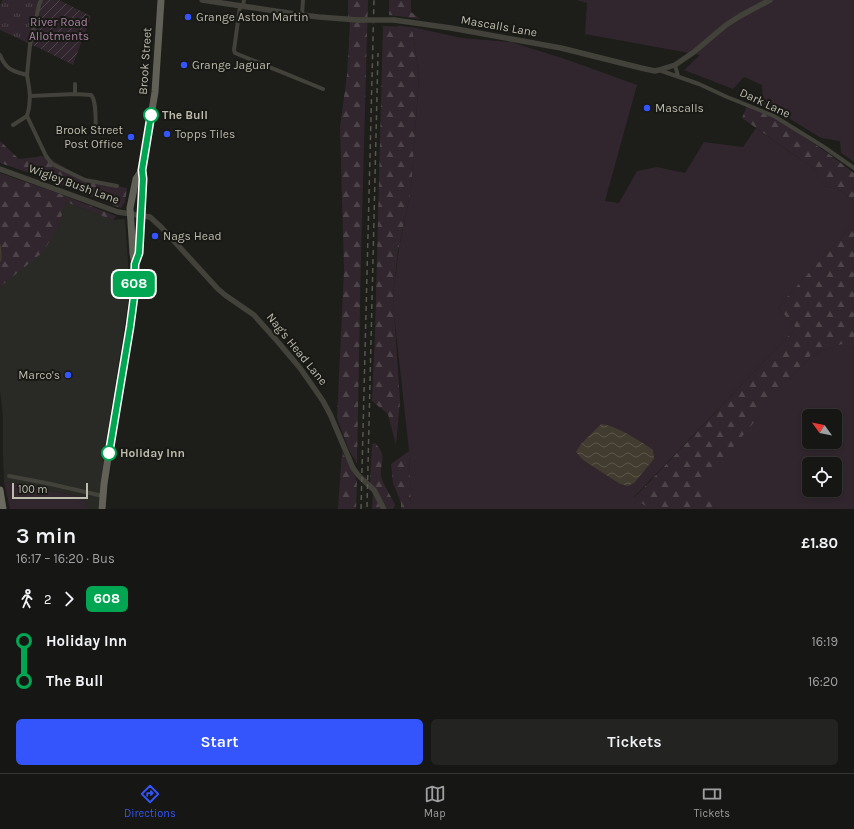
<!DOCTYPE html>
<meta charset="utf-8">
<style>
:root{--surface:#161614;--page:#232322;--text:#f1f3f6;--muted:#9e9fa0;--line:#353534;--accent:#3455fb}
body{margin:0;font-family:Karla,sans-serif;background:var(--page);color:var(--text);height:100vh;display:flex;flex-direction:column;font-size:15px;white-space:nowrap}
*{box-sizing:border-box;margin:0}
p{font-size:13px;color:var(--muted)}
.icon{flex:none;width:22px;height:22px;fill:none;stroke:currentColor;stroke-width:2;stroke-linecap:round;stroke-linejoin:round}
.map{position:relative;height:509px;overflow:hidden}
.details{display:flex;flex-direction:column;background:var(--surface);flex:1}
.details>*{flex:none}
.badge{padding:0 8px;border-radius:6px;font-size:14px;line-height:26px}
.needle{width:26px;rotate:303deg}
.fabs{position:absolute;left:802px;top:409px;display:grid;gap:8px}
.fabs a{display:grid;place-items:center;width:40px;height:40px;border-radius:6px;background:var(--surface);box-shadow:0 2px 6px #0003,0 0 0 1px var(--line);font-size:20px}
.scale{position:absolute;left:12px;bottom:10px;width:76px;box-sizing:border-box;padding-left:4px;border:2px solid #bdbbac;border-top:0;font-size:11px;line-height:14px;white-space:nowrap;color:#bdbbac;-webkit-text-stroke:3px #181815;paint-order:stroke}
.map>.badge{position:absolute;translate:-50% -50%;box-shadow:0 0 0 2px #fff}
.legs{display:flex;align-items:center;gap:6px;height:44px;padding:0 16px;font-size:13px}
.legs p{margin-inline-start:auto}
.summary{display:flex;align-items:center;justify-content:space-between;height:68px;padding:0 16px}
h1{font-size:22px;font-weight:600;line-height:30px}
.button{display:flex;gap:8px;margin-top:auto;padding:8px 16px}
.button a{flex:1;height:46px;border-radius:6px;background:var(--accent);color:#fff;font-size:16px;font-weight:600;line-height:46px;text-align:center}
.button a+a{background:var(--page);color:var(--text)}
ul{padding:0 16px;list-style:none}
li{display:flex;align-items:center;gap:14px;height:40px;font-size:15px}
li i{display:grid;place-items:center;width:6px;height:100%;margin:0 5px;background:currentColor}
li i::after{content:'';width:10px;height:10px;margin:-5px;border:3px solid;border-radius:50%;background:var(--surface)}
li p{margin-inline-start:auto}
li:first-child i{background:linear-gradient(#0000 50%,currentColor 0)}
li:last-child i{background:linear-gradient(currentColor 50%,#0000 0)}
.tabs{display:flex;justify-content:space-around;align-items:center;height:56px;border-top:1px solid var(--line);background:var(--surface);font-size:11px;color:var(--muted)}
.tabs a{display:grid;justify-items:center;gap:2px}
.tabs .current{color:var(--accent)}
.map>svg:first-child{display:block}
</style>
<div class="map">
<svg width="854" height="509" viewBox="0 0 854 509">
<defs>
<pattern id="forest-firs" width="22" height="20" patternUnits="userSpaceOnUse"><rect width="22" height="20" fill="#31262d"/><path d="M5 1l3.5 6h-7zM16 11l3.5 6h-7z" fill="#4d4449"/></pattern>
<pattern id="park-tufts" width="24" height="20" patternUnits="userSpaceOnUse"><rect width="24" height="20" fill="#31262d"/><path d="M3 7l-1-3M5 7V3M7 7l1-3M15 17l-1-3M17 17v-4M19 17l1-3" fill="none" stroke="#4d4449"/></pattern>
<pattern id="garden-furrows" width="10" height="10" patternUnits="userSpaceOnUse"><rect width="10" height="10" fill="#31262d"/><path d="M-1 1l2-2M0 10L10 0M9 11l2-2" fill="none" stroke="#4d4449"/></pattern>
<pattern id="water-waves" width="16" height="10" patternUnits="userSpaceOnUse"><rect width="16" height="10" fill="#423b2f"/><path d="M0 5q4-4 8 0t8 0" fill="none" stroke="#5b554a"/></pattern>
</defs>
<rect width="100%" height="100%" fill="#1d1d1a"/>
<path fill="#292a26" d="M 66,202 L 113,220 L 125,219 L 130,291 L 106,441 L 98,509 L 88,509 L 88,507 L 82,497 L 4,482 L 3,455 L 3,417 L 0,390 L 0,287 L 8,280 L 58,227 Z"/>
<path fill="#31262d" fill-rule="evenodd" d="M 576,0 L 854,0 L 854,162 L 841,153 L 840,141 L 821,138 L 777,111 L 763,105 L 762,85 L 744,77 L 733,89 L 684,70 L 700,55 L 585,34 L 587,3 Z
M 412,27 L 462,38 L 511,42 L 568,60 L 637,85 L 605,201 L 619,203 L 637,171 L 657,167 L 685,173 L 704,142 L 743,147 L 756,128 L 816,170 L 822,186 L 838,189 L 854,201 L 854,223 L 778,307 L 796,328 L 634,497 L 651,509 L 411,509 L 409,451 L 394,314 L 393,295 L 399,248 L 411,190 L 419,76 Z
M 842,344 L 854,350 L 854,509 L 716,509 L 699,486 L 811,355 ZM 809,416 L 835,416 L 835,442 L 809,442 ZM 809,464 L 835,464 L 835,490 L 809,490 Z
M 4,482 L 82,497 L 88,507 L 88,509 L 10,509 Z"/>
<path fill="url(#forest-firs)" d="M 348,0 L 368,0 L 361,255 L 357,463 L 349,450 L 337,418 L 344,270 L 340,127 L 347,75 L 350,23 L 348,17 Z
M 389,0 L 411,0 L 411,12 L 420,19 L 389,15 Z
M 383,26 L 412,27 L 419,76 L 411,190 L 398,251 L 393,295 L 400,402 L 396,445 L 388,414 L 372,401 L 375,333 Z
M 747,106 L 773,116 L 829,154 L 854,173 L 854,201 L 838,189 L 822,186 L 816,170 L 742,118 Z
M 0,141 L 19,159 L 46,156 L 85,180 L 127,188 L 125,202 L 121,208 L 118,207 L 30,173 L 0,163 Z
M 0,173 L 60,194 L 116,216 L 113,220 L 66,202 L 58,227 L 43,252 L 0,287 Z
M 854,223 L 854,350 L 842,344 L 811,355 L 700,486 L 716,509 L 650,509 L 634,498 L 796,328 L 778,307 Z
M 375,443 C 388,456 380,461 381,476 C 382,482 392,498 395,505 L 393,509 L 388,509 L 370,483 L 372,444 Z
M 342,451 L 357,481 L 356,509 L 338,509 Z
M 409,451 L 411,509 L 401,509 L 401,503 L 393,483 L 391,464 Z
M 373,491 L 382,509 L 372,509 Z"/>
<path fill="url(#park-tufts)" d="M 2,0 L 41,0 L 30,45 L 24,41 L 0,30 L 0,6 Z"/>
<path fill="url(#garden-furrows)" d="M 41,0 L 59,0 L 91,16 L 73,65 L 35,46 L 30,45 Z"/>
<path fill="url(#water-waves)" d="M 601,424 C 617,426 639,440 653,450 L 654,459 L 634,483 L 628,486 L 620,484 L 583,460 L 576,452 L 581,444 Z"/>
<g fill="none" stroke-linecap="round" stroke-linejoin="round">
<path stroke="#423b2f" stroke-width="1.5" d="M 0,245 L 1,257 L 0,261"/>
<path stroke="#42423b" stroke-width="4" d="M 240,6 L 234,50 L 235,53 L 323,89
M 243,6 L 244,0
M 302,15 L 303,0
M 0,55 C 6,70 13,71 27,75
M 675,65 L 678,76
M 659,70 L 699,84 L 727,97 L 774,116 L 824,147 L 854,168
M 75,84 L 75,94
M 30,96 L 75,94 L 91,95 C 97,101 95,121 96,130
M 27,116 L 46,156 L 52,164 L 85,180 L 117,186
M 13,125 L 27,116 L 29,108 L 30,96 L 29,87 L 27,75 L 30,45 L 39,5 L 41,0
M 9,476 L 46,483 L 103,496"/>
<path stroke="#42423b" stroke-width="5.5" d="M 202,0 L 302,15 L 319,17 L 358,20
M 394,20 L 451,28 L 561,48 L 641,68 L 655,71 L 659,70 L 675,65 L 694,52 L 726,25 L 740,16 L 770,0
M 0,169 L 118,212 L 150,217 L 162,228 L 218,289 L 225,295 L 254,315 L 278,342 L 300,368 L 323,401 L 330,414 L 353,468 L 358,475 L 374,490 L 384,509"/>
<path stroke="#616157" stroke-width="7" d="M 135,264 L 133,254 L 130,208 L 136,179 L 142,170
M 102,509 L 104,484 L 112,432 L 130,327 L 134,297 L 135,264 L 139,253 L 143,179 L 142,170 L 155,92 L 161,0"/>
<path stroke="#6a6a5f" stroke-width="7" d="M 0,490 L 3,509"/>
<path stroke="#57574e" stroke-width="1.5" stroke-dasharray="5 4" stroke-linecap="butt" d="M 367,507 L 378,53
M 361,509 L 374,0"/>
<path stroke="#42423b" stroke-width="5.5" d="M 358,20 L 394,20"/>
</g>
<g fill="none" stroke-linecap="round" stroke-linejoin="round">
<defs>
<path id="line-1" d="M 109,453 L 130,327 L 134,297 L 135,264 L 139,253 L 143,179 L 142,170 L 151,115"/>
</defs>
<use href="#line-1" stroke="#fff" stroke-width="9"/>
<use href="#line-1" stroke="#00a651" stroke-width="6"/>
</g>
<g fill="#3455fb" stroke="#181815" stroke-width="1.5">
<circle cx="188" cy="17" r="4"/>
<circle cx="184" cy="65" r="4"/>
<circle cx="647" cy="108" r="4"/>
<circle cx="167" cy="134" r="4"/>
<circle cx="131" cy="137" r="4"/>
<circle cx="155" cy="236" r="4"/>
<circle cx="68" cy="375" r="4"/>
</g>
<g fill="#fff" stroke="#00a651" stroke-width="2">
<circle cx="151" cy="115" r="7"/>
<circle cx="109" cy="453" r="7"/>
</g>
<g text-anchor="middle" stroke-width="4" stroke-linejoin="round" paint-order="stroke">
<g font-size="12" fill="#bdbbac" stroke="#181815" text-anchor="start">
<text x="196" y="21">Grange Aston Martin</text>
<text x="192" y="69">Grange Jaguar</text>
<text x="655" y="112">Mascalls</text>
<text x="123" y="134" text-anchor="end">Brook Street<tspan x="123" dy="14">Post Office</tspan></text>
<text x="175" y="138">Topps Tiles</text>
<text x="163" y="240">Nags Head</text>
<text x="60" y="379" text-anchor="end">Marco's</text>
</g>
<g font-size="12" fill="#a983a0" stroke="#181815">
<text x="59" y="26">River Road<tspan x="59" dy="14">Allotments</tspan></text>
</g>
<g font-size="12" fill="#bdbbac" stroke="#181815">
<text transform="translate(499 26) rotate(10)" y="4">Mascalls Lane</text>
<text transform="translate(145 61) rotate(-86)" y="4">Brook Street</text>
<text transform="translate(765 103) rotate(25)" y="4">Dark Lane</text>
<text transform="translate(74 184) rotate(20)" y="4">Wigley Bush Lane</text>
<text transform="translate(297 349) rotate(51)" y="4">Nag's Head Lane</text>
</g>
<g font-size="12" font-weight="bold" fill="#bdbbac" stroke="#181815" text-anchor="start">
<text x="162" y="119">The Bull</text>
<text x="120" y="457">Holiday Inn</text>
</g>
</g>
</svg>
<div class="fabs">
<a><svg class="needle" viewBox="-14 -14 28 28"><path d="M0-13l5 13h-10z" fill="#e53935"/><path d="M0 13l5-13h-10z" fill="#9e9fa0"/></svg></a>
<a><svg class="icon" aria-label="locate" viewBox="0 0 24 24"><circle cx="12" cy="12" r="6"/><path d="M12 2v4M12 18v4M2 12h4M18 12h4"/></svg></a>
</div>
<div class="scale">100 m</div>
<b class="badge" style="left:134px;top:284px;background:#00a651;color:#fff">608</b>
</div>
<section class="details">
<div class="summary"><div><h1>3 min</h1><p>16:17 – 16:20 · Bus</p></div><b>£1.80</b></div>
<div class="legs"><svg class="icon" aria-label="walk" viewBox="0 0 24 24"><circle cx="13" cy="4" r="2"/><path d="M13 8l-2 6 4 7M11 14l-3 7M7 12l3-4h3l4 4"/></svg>2<svg class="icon" aria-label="forward" viewBox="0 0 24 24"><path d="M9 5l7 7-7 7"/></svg><b class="badge" style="background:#00a651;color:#fff">608</b></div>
<ul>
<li><i style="color:#00a651"></i><b>Holiday Inn</b><p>16:19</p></li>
<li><i style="color:#00a651"></i><b>The Bull</b><p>16:20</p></li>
</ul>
<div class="button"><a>Start</a><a>Tickets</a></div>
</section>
<nav class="tabs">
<a class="current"><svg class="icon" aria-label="directions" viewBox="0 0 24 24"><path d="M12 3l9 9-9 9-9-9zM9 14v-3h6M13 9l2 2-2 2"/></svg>Directions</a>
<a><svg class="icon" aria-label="map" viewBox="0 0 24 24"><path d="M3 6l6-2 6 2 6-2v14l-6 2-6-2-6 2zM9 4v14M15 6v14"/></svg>Map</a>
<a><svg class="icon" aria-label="tickets" viewBox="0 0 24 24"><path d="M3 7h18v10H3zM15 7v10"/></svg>Tickets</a>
</nav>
